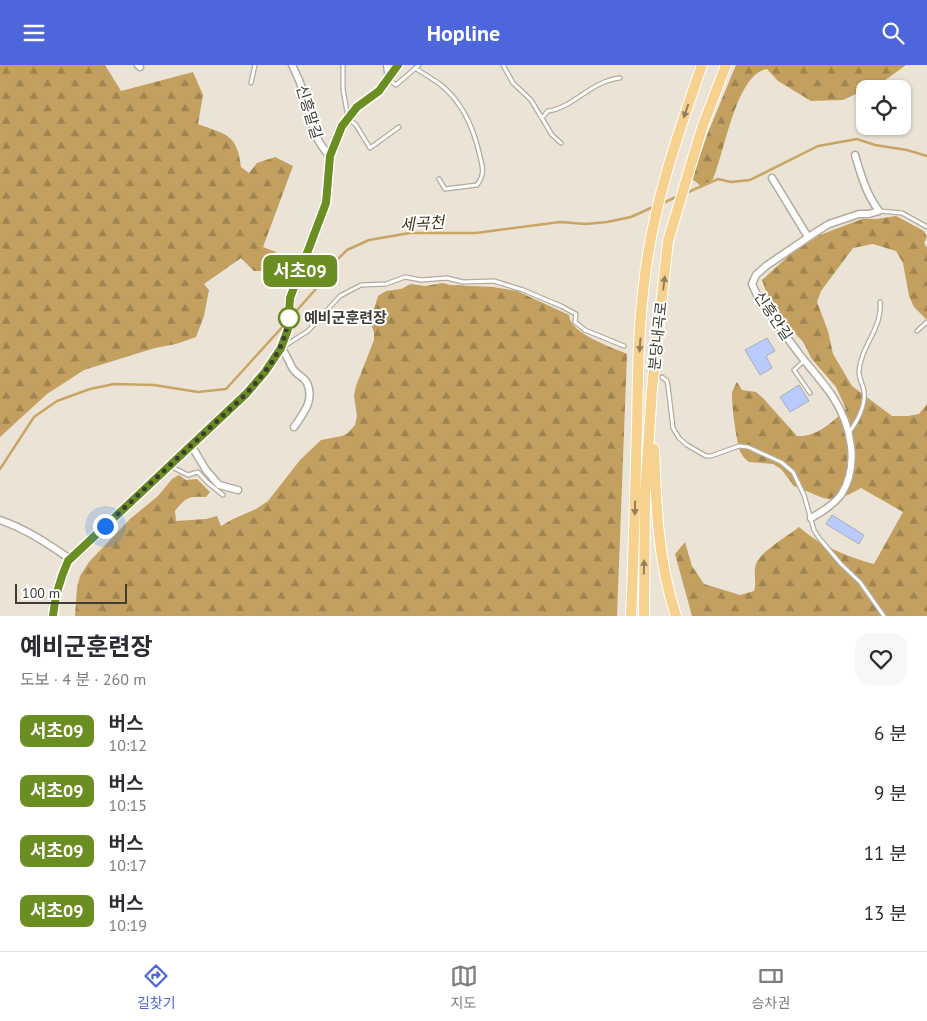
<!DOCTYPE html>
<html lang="ko">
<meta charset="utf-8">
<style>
:root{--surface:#fff;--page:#f7f7f7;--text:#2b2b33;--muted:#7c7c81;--line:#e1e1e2;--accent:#4e66db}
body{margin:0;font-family:"PT Sans","Noto Sans KR",sans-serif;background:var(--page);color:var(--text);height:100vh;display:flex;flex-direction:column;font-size:19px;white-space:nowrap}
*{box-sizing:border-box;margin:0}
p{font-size:16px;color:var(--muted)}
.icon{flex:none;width:28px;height:28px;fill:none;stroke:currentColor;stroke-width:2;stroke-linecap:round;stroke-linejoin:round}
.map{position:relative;height:551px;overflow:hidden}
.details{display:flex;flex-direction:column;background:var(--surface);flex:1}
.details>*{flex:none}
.badge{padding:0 10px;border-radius:8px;font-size:18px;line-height:32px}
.fabs{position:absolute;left:856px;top:15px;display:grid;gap:10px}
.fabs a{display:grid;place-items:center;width:55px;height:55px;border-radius:10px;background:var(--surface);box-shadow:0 1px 4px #0004;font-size:25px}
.scale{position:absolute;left:15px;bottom:12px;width:112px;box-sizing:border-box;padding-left:5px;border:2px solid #3f3c36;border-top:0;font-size:14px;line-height:18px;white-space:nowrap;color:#3f3c36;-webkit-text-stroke:4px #fff;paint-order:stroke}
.you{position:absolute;width:25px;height:25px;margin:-12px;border:4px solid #fff;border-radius:50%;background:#1a73e8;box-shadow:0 0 0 8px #1a73e833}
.map>.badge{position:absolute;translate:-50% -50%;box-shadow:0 0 0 2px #fff}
.round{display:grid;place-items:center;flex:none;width:52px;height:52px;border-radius:15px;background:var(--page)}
.summary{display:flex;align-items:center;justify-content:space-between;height:85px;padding:0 20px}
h1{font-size:24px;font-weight:700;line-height:38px}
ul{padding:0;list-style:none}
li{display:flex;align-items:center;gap:15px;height:60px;padding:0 20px}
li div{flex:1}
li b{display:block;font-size:19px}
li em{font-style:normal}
li .badge{min-width:55px;font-weight:700;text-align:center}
header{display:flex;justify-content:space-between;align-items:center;height:65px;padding:0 20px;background:var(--accent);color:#fff;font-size:22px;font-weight:700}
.menu{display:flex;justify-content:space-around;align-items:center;height:70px;border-top:1px solid var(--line);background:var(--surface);font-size:14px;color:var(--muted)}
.menu a{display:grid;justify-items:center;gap:2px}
.menu .current{color:var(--accent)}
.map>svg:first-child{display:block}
</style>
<header><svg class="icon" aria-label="menu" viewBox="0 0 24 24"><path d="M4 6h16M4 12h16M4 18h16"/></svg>Hopline<svg class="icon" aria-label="search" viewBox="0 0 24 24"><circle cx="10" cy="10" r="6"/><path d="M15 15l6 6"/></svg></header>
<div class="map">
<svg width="927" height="551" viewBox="0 0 927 551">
<defs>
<pattern id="forest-firs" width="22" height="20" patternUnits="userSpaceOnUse" patternTransform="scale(1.25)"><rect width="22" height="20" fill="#c3a060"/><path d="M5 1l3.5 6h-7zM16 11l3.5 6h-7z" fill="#a08450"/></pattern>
</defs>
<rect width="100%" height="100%" fill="#ebe3d5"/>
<path fill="url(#forest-firs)" d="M 0,0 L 105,0 L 121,26 L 193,7 L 203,30 L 198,59 C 226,70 237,68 241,102 L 249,108 L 257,98 L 275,92 L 293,101 L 263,182 L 276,187 L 273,206 L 254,206 L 241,193 L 204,219 L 209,225 L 204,251 L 196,272 L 176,279 L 155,283 L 84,305 L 47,329 L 0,372 Z
M 736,0 L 906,0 L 884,16 L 843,35 L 811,36 L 778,16 L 767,4 C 736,8 724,90 713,114 L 706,120 L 701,121 L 692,114 L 707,70 Z
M 896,151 L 924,166 L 927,172 L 924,178 L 927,183 L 927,255 L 914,242 L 909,231 L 903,198 L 896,186 L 873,179 L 853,183 L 821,226 L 817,237 L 828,266 L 833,289 L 852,321 L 892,351 L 908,351 L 919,349 L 927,339 L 927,551 L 692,551 L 675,489 L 685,477 L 692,501 L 704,519 L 740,530 L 754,526 C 757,517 753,508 756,499 C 761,486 788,471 799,462 C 820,481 848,492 874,499 L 903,447 L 861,423 L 848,430 L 830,434 L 823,433 L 794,421 L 781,404 L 773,399 L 749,397 C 746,395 743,392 741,388 C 737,382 731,336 732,328 C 733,324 735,321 737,317 L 742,325 L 756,327 L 763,333 L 797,371 C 818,372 832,357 846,344 L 836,322 L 811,293 L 804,278 L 781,253 L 767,229 L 762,215 L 793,187 L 820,170 L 862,154 L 876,154 Z
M 443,218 L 450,220 L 493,222 L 517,226 L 569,250 C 570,269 612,282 627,289 L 617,551 L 75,551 L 77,523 L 80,511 L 89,497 L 130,454 L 158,431 L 172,414 L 179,410 L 186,415 L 197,414 L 210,427 L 206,432 C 189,431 186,432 175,446 L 176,456 L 206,454 L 217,451 L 221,461 L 233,454 L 256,444 L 268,436 L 300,395 L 321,375 L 342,371 L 348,368 L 355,360 L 357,351 L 354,331 L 356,321 L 374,275 L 374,267 L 370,257 L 378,231 L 386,226 L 401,224 L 411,219 L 425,221 Z"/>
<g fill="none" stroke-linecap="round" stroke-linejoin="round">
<path stroke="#c9a565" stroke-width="2.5" d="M 686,128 L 718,114 L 731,117 L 750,115 L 818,81 L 857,74 L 875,80 L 907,85 L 927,91
M 661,139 L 678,131
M 291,252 L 315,225 L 330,202 L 347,185 L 369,175 L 410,168 L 476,168 L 560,157 L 586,159 L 607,157 L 631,152 L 653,142
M 0,404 L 34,352 L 57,336 L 90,324 L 114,319 L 154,320 L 198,327 L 226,324 L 286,258"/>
</g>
<path fill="#b9cafd" stroke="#a8adbb" d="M 767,273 L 775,286 L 766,291 L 772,303 L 760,310 L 745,285 Z
M 799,320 L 809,336 L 790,347 L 780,332 Z
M 832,450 L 864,470 L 859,479 L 826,459 Z"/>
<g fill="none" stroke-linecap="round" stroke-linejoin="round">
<defs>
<path id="service" d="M 343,0 L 343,24 L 348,53 L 356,60 L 370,83 L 399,62
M 503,0 L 513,18 L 531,35 L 552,70 L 561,78
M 415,3 C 424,9 433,14 441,20 C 462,37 473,62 479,87 C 482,101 486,108 477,120 L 445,124 L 439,114
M 389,15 L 396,20 L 419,0
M 251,18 L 255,0
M 542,53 L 548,46 C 573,43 591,16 620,13
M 879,146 L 902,148 L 927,162
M 917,266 L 927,257
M 283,282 L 308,266 L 340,231 L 361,220 L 386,219 L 405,212 L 421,215 L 447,213 L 463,217 L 494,216 L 523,225 L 561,241 L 576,249 L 575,257 L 585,265 L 624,281
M 804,296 L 794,305 L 810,328
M 662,312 L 667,316 L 668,321 L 673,363 L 679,373 L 687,380 L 706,391 L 711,391 L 739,381 L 748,382 L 781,397 L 793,407 L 804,430 L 814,465 L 819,473 L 841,499 L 860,517 L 884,551
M 848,369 C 857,357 866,342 864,326 C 863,320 859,313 859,307 C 860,282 883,263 880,237
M 170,401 L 188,410 L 198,407 L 207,417 L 223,430"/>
<path id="minor" d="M 138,0 L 140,2
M 292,0 C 296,8 300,17 303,26 C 312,51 310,71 330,91
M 387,0 L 389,14
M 772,113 L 808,172
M 281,283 C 288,291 288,296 293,304 C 296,309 304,312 307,318 C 315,335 303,349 294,362
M 191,380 L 206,405 L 219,420 L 238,425
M 811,453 C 822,447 833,440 841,430 C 860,400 851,360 833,332 C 823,317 811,304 800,290 C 788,274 776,257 764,241 L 758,232 L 752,219 L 756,210 L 766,201 L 816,167 L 829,159 L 859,149 L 869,149 L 879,146 C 866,129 861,110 855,90
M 0,455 C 26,464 47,478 70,494"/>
<path id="tertiary" d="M 53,551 C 55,531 60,514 68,496 L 246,329 L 265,307 L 281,283 L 288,264 L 290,233 L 326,137 L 330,91 L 342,61 L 357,42 L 379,26 L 398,0"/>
<path id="trunk" d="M 654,384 C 656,441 658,497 676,551
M 631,551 C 634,488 635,425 637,362 C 638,314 638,266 644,219 C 652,143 677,71 702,0
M 644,551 L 645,429 L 652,324 L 668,176 L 702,63 L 726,0"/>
</defs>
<use href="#service" stroke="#b3ab9e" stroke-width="5.5"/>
<use href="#minor" stroke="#b3ab9e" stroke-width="9"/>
<use href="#tertiary" stroke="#b3ab9e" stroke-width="10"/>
<use href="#trunk" stroke="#fff" stroke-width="12"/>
<use href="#service" stroke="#fff" stroke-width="3"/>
<use href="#minor" stroke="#fff" stroke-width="6"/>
<use href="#tertiary" stroke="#fff" stroke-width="8"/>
<use href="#trunk" stroke="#f7d28f" stroke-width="10"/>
</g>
<defs><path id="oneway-solid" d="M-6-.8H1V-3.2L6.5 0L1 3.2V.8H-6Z" transform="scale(1.25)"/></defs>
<g fill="#92805e">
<use href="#oneway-solid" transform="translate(686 46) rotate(109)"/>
<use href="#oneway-solid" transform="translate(664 218) rotate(-83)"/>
<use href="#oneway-solid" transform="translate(640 280) rotate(94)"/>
<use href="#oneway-solid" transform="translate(635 443) rotate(91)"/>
<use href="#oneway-solid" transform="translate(644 502) rotate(-89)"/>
</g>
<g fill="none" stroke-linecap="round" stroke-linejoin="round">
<defs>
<path id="line" d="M 53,551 C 55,531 60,514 68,496 L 246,329 L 265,307 L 281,283 L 288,264 L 290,233 L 326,138 L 330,91 L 342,61 L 357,42 L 379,26 L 398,0"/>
</defs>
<use href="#line" stroke="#fff" stroke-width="11"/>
<use href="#line" stroke="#6b8e23" stroke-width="8"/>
<path stroke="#3f3c36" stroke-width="5" stroke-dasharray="0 9" d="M 105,461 L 246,329 C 268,304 286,284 289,248 L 289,253"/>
</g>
<circle fill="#fff" stroke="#6b8e23" stroke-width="2.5" cx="289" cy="253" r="10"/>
<g text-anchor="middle" stroke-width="4" stroke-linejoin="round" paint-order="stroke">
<g font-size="15" fill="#3f3c36" stroke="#fff">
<text transform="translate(309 47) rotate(73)" y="5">신흥말길</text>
<text transform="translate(773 251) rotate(56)" y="5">신흥안길</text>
<text transform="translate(658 271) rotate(-84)" y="5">분당내곡로</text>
</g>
<g font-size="15" font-weight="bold" fill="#3f3c36" stroke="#fff" text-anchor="start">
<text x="304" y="258">예비군훈련장</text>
</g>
<g font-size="16" font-style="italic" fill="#453518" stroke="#fff">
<text transform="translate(422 158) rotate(-3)" y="6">세곡천</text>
</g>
</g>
</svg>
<div class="fabs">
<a><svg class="icon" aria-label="locate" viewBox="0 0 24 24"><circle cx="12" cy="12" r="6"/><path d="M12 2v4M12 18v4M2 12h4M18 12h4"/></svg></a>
</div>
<div class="scale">100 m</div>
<div class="you" style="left:105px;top:461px"></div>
<b class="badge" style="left:300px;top:206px;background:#6b8e23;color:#fff">서초09</b>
</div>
<section class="details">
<div class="summary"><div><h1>예비군훈련장</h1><p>도보 · 4 분 · 260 m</p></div><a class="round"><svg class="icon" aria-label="heart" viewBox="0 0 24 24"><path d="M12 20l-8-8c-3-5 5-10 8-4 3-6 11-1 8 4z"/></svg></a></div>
<ul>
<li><span class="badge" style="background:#6b8e23;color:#fff">서초09</span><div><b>버스</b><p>10:12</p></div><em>6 분</em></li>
<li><span class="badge" style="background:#6b8e23;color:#fff">서초09</span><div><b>버스</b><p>10:15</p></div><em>9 분</em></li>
<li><span class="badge" style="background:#6b8e23;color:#fff">서초09</span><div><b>버스</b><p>10:17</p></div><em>11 분</em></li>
<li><span class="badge" style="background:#6b8e23;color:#fff">서초09</span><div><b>버스</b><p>10:19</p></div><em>13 분</em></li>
</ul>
</section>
<nav class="menu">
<a class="current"><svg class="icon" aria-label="directions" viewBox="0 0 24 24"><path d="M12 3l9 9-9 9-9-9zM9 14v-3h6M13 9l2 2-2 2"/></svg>길찾기</a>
<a><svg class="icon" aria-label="map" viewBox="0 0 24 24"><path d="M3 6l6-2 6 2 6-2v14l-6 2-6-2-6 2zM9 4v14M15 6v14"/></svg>지도</a>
<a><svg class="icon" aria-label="tickets" viewBox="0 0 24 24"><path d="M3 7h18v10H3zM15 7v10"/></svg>승차권</a>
</nav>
